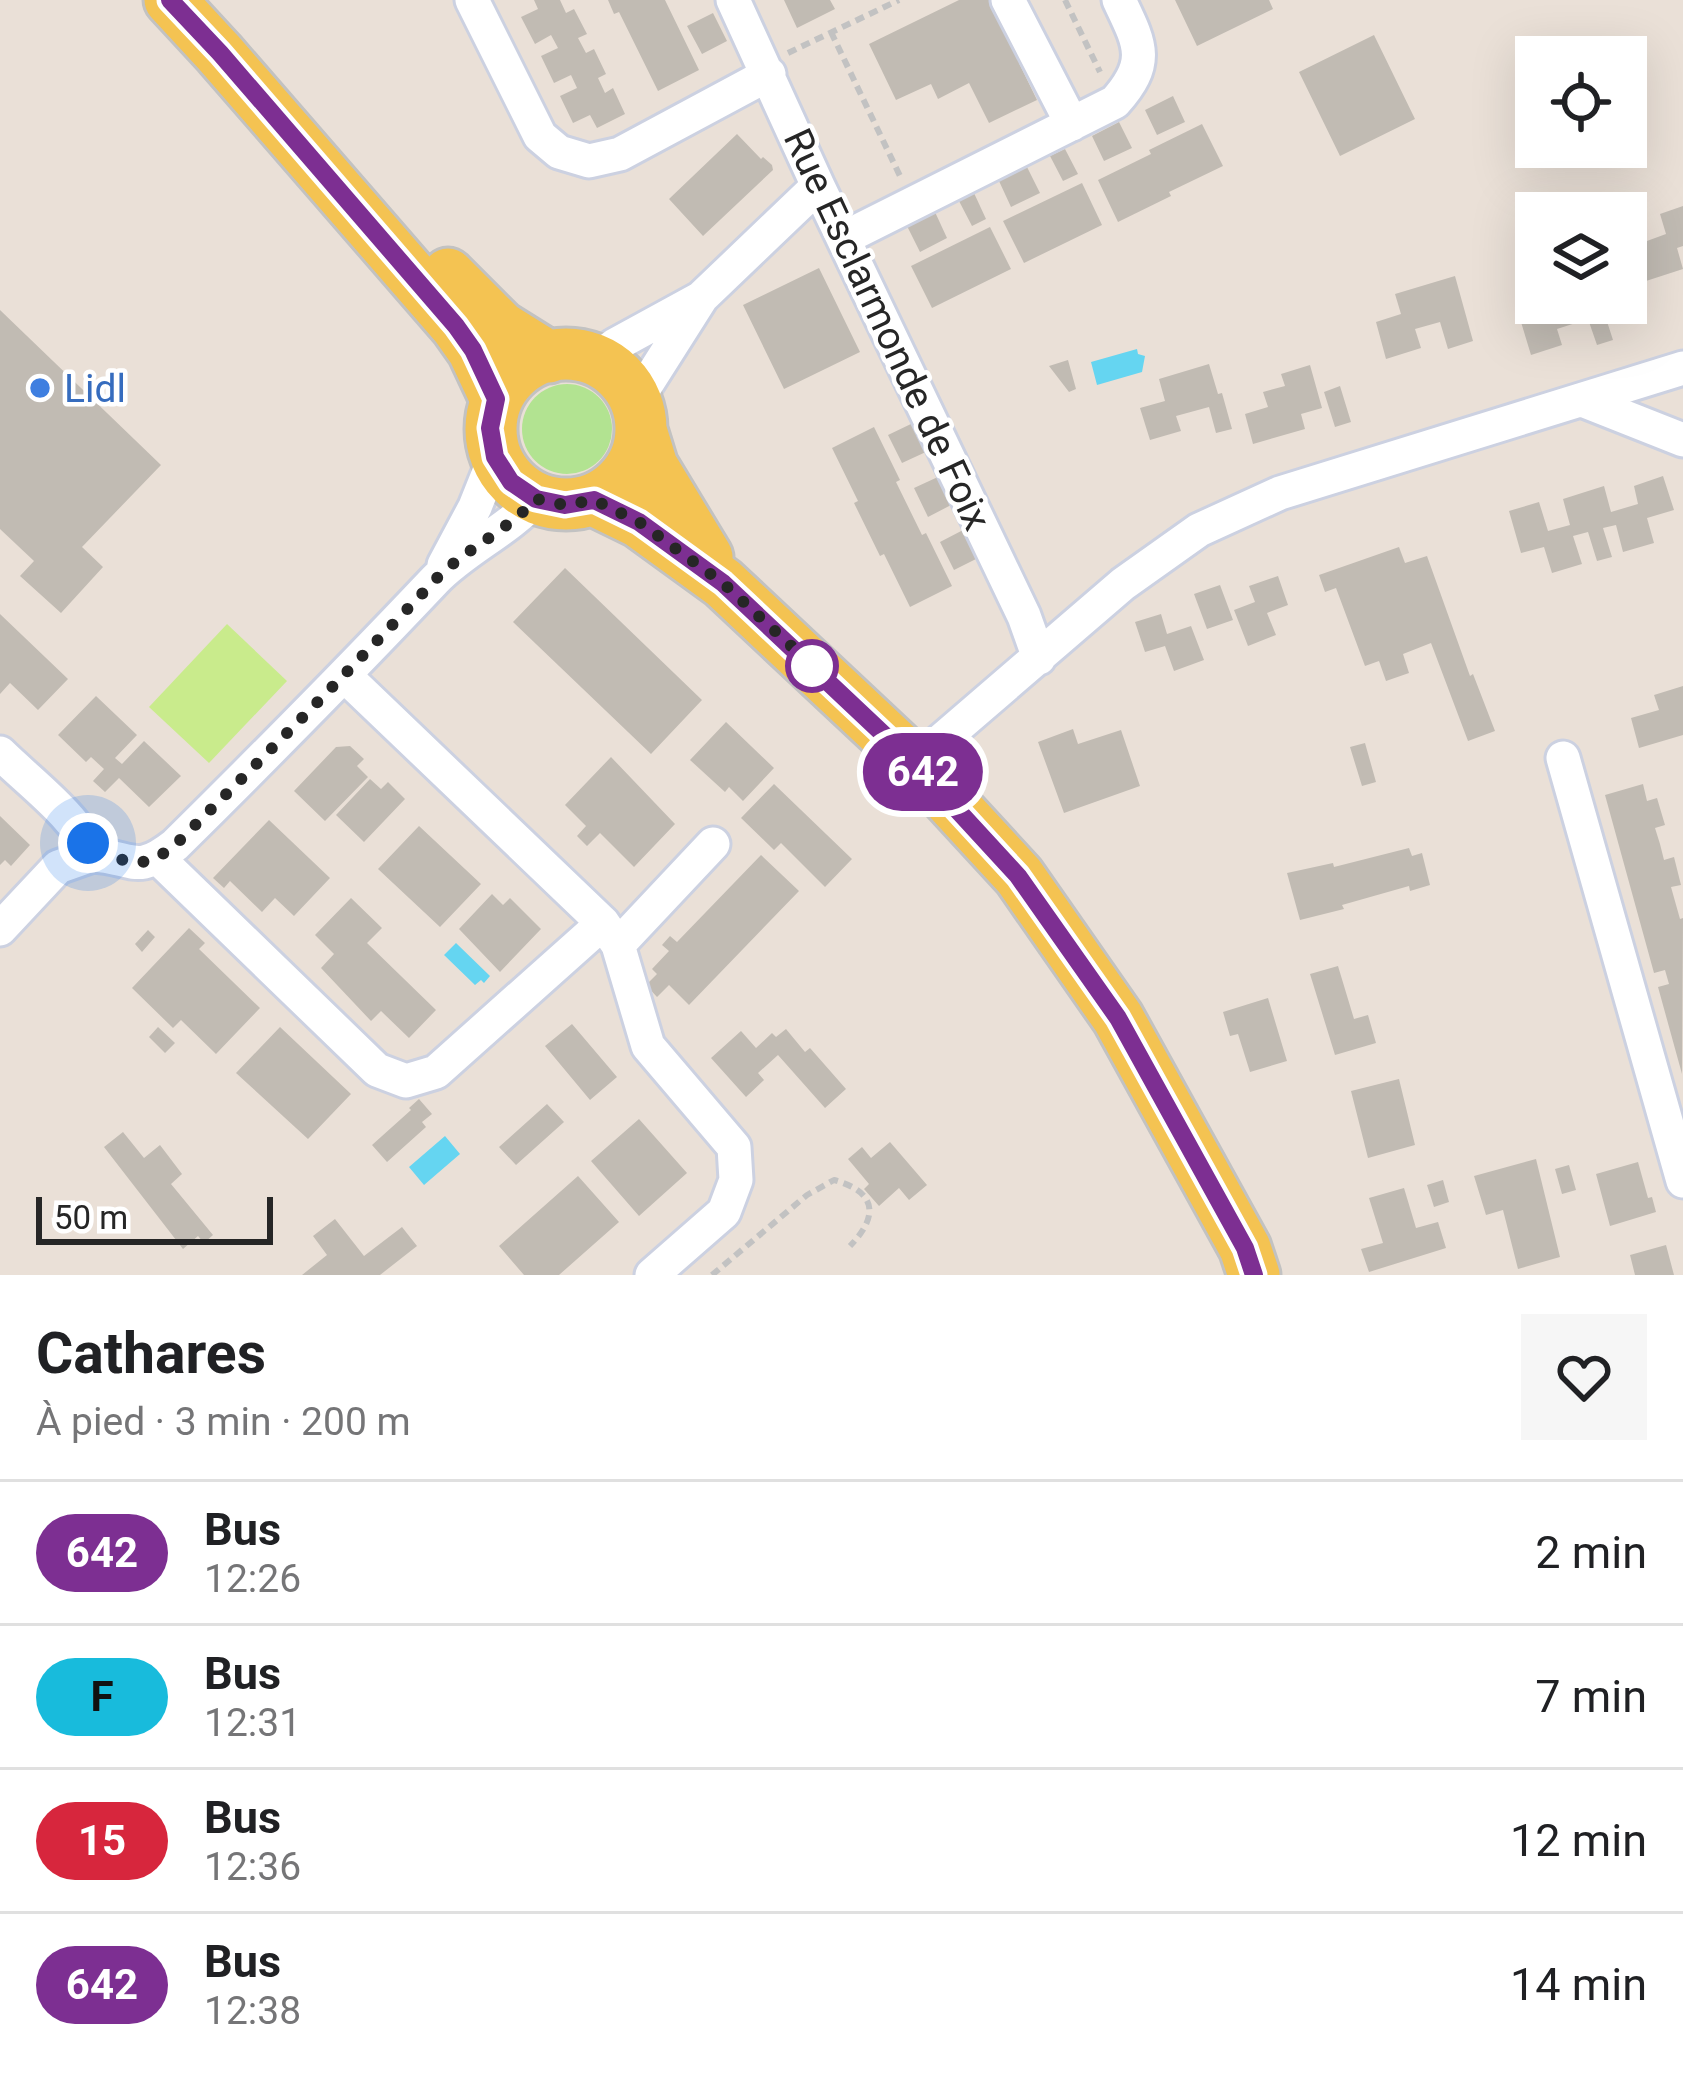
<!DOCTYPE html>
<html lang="fr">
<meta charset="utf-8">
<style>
:root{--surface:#fff;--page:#f6f6f6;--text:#202124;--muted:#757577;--line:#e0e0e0}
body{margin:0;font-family:Roboto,sans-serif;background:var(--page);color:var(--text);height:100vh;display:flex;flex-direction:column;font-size:45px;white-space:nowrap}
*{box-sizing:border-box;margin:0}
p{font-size:39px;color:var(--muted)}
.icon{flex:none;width:66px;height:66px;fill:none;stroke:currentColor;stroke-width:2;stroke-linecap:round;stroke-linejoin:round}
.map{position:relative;height:1275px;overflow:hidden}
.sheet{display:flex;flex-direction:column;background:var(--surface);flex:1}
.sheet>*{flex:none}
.badge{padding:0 24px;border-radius:39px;font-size:42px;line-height:78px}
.fabs{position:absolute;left:1515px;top:36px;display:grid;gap:24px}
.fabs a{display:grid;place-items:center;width:132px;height:132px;border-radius:0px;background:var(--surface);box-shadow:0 12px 48px #0002;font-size:60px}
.scale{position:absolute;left:36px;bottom:30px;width:237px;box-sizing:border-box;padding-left:12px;border:6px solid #262626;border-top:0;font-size:33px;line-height:42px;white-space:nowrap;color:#262626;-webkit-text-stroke:9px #fff;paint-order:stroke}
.you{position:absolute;width:60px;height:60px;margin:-30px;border:9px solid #fff;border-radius:50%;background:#1a73e8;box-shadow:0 0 0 18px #1a73e833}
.map>.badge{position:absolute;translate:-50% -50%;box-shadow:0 0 0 6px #fff}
.round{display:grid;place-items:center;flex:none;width:126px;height:126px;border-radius:0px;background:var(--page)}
.summary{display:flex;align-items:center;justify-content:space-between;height:204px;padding:0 36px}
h1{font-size:57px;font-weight:700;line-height:90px}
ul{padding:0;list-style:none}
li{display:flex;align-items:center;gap:36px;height:144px;padding:0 36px;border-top:3px solid var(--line)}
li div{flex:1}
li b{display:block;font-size:45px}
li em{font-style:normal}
li .badge{min-width:132px;font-weight:700;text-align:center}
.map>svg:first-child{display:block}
</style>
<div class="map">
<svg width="1683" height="1275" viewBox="0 0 1683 1275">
<rect width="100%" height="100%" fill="#eae0d7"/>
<path fill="#b2e391" d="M522 429a45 45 0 1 1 90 0a45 45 0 1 1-90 0Z"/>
<path fill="#c9eb8c" d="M 227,624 L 287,681 L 209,763 L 149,707 Z"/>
<path fill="#65d5f1" d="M 1137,349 L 1138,354 L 1145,356 L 1142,372 L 1097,385 L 1091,362 Z
M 456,943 L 490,976 L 484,983 L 481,980 L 475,985 L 444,955 Z
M 445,1136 L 460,1154 L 424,1185 L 409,1167 Z"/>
<path fill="#c1bbb3" d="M 534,0 L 560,0 L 566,13 L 574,9 L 587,34 L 578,38 L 586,53 L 594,49 L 606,74 L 598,78 L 605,93 L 613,88 L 625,114 L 597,128 L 590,115 L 573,123 L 560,96 L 577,88 L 571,75 L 554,83 L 541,56 L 558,48 L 551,35 L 535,44 L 521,17 L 538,9 Z
M 608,0 L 665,0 L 699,70 L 658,91 L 619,12 L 614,14 Z
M 784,0 L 830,0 L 835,9 L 797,28 Z
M 959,0 L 992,0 L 1022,61 L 1019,63 L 1037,100 L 989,123 L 969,83 L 938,99 L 931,84 L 896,100 L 869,44 Z
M 1175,0 L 1269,0 L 1273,9 L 1197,46 Z
M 713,13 L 727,41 L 702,54 L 687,26 Z
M 1374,35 L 1415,119 L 1340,156 L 1299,72 Z
M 1173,96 L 1185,122 L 1157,135 L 1145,110 Z
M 1119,122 L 1132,148 L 1104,161 L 1092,136 Z
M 1202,124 L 1223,166 L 1169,192 L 1171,196 L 1118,222 L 1098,180 L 1151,154 L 1149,150 Z
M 737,134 L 761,159 L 763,157 L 772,165 L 773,170 L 703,236 L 669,199 Z
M 1065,149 L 1078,174 L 1063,181 L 1050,156 Z
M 1027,167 L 1040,193 L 1011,207 L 999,181 Z
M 1082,183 L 1102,225 L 1024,263 L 1003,221 Z
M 974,193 L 986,219 L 972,226 L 959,201 Z
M 1683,206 L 1683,246 L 1677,248 L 1683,269 L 1646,281 L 1636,245 L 1666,234 L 1660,214 Z
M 935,212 L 947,238 L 920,252 L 907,226 Z
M 990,227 L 1011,269 L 932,308 L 911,266 Z
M 819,268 L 860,352 L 784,389 L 743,305 Z
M 1455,276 L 1473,341 L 1448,349 L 1440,322 L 1415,329 L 1421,348 L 1386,359 L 1376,322 L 1401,314 L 1395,294 Z
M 1542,303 L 1601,303 L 1613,340 L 1597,345 L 1588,319 L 1557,329 L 1562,345 L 1531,355 L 1521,322 L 1546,313 Z
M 0,310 L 161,465 L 82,547 L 103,567 L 61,613 L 20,576 L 34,561 L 0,529 Z
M 1068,360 L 1076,389 L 1069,392 L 1049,366 Z
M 1209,364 L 1218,394 L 1222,393 L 1232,429 L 1216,433 L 1209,407 L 1176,416 L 1181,431 L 1150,440 L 1140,408 L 1165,401 L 1159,379 Z
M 1310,365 L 1322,408 L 1301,414 L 1305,429 L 1253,444 L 1245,414 L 1268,407 L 1263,392 L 1285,386 L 1281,374 Z
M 1340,386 L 1351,422 L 1335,427 L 1324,392 Z
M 913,423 L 928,451 L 902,463 L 888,435 Z
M 874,427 L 900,480 L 896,482 L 922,535 L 926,533 L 952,586 L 910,607 L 884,554 L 880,556 L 854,503 L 858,501 L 832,448 Z
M 940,476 L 953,504 L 928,517 L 914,488 Z
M 1663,476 L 1674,510 L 1647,518 L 1654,543 L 1623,552 L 1616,525 L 1603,528 L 1612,557 L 1597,561 L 1588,532 L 1573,536 L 1582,564 L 1552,573 L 1544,547 L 1521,553 L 1509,511 L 1539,502 L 1548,531 L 1570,525 L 1563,499 L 1604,486 L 1611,512 L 1638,504 L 1634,486 Z
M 965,529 L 980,557 L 954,570 L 940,542 Z
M 1399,547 L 1405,563 L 1427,556 L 1470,676 L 1473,674 L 1495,731 L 1468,741 L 1431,643 L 1403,654 L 1409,673 L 1386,681 L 1379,661 L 1365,666 L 1336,588 L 1325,592 L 1319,575 Z
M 565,568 L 702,700 L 651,754 L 513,622 Z
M 1278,576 L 1288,605 L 1267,613 L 1276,635 L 1248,646 L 1234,610 L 1255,602 L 1249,586 Z
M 1220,585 L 1233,620 L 1207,629 L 1194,594 Z
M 0,614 L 68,679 L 38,710 L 10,683 L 0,694 Z
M 1161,614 L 1167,634 L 1191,626 L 1204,660 L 1174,671 L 1165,646 L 1145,652 L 1135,622 Z
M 1683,686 L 1683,735 L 1639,748 L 1631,718 L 1659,710 L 1654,695 Z
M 96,696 L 137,735 L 115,758 L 122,764 L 144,741 L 181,776 L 149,807 L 119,778 L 105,792 L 93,781 L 104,769 L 91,757 L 86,762 L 58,735 Z
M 726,722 L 774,768 L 743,801 L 729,787 L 725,792 L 690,760 Z
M 1073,729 L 1078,744 L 1121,730 L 1140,786 L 1064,813 L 1038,742 Z
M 1365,743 L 1376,782 L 1362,786 L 1350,747 Z
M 350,746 L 364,759 L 357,766 L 368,777 L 325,821 L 294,791 L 336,747 Z
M 611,757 L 675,824 L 634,867 L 600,833 L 587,846 L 577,836 L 586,826 L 565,805 Z
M 370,779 L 381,789 L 388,782 L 405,799 L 364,842 L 336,815 Z
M 774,784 L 852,859 L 825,887 L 781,843 L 774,850 L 741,818 Z
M 1643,784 L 1647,801 L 1657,798 L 1665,825 L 1655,828 L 1660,844 L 1664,860 L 1674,857 L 1681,885 L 1671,887 L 1680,919 L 1683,918 L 1682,1074 L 1658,987 L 1669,984 L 1665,970 L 1654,973 L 1605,795 Z
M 0,816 L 30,845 L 11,866 L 5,860 L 0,865 Z
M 269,820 L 330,878 L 294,916 L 275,898 L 262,912 L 230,881 L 224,888 L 213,878 Z
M 419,826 L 481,884 L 440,927 L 378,869 Z
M 1409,848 L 1412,856 L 1422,853 L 1430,885 L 1410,891 L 1409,886 L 1342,905 L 1344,909 L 1300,920 L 1287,873 L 1333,863 L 1334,867 Z
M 761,855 L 799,891 L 689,1005 L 669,985 L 657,997 L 646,985 L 657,974 L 652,969 L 669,951 L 662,945 L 670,936 L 677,942 Z
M 492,894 L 503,905 L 510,898 L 541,929 L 500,972 L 459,929 Z
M 351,898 L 382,928 L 367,943 L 436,1010 L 409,1038 L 381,1011 L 371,1021 L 321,968 L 334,954 L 315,935 Z
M 189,928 L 205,943 L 199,949 L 260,1008 L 216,1054 L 181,1020 L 173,1028 L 132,988 Z
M 148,930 L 155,937 L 142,952 L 135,944 Z
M 1338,966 L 1354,1019 L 1368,1015 L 1376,1043 L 1335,1055 L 1310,974 Z
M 1268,998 L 1287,1061 L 1250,1072 L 1238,1034 L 1230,1036 L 1223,1012 Z
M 572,1024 L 617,1077 L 590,1100 L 545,1046 Z
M 158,1027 L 175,1043 L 165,1053 L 149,1037 Z
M 280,1027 L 351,1094 L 308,1139 L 236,1073 Z
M 786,1029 L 805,1052 L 810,1048 L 846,1089 L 825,1108 L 778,1055 L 758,1073 L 764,1080 L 746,1097 L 711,1058 L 741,1031 L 756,1048 L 772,1033 L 776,1037 Z
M 1399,1079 L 1415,1145 L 1368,1158 L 1351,1091 Z
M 419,1099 L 432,1114 L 422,1122 L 426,1127 L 387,1162 L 372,1145 L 411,1110 L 409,1108 Z
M 547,1104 L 564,1122 L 516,1165 L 499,1147 Z
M 639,1119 L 687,1173 L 639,1216 L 591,1161 Z
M 123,1132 L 144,1158 L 160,1145 L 182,1174 L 171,1184 L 213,1235 L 204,1243 L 198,1236 L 183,1249 L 104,1147 Z
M 890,1142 L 927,1185 L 909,1200 L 899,1188 L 879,1206 L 864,1189 L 869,1184 L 848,1159 L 862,1147 L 871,1158 Z
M 1536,1159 L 1560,1257 L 1518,1269 L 1503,1210 L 1486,1215 L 1474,1176 Z
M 1638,1162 L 1648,1198 L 1652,1197 L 1656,1212 L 1610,1226 L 1596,1174 Z
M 1569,1165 L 1576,1190 L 1562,1194 L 1555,1169 Z
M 578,1176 L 619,1222 L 559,1275 L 524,1275 L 499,1246 Z
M 1443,1180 L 1449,1202 L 1434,1207 L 1427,1185 Z
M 1404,1188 L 1416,1228 L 1438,1222 L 1446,1248 L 1369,1272 L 1361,1249 L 1383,1243 L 1369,1198 Z
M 335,1219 L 364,1256 L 402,1227 L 417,1246 L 380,1275 L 302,1275 L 327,1255 L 313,1236 Z
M 1666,1245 L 1674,1275 L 1635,1275 L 1630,1255 Z"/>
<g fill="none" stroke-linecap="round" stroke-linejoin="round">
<defs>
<path id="minor" d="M 472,0 L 540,136 L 559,152 L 589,161 L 620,154 L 769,74
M 733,0 L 818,186 L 1024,616 L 1039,658
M 1008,0 L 1072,124
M 844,238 L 1115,102 C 1151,62 1140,44 1119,0
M 596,359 L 615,345 L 701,298
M 1582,400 L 1683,440
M 636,401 L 702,297 L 818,186
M 444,565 L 475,507 L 495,457
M 345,676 L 603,923 L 618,945 L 648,1046 L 734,1147 L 736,1180 L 724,1212 L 652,1275
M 0,753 C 28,781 79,818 92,855 C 134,857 135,876 175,845 C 263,758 350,670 435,580 C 465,549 507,531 536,499
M 1563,758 L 1683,1181
M 915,763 L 1123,584 L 1199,530 L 1280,493 L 1683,368
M 158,858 L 377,1070 L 406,1081 L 436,1072 L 603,923
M 0,929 L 58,867 L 92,855
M 618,945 L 713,844"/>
<path id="primary" d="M 170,0 L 219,53 L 456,326 L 473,350 L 496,399
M 448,274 L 501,327 L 549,357
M491 429a75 75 0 1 1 150 0a75 75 0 1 1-150 0Z
M 641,430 L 652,466 L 707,557
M 594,500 L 639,522 L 723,583 L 915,763 L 1019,876 L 1118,1018 L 1245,1248 L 1254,1275"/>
</defs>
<use href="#minor" stroke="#ccd1e1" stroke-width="39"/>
<use href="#primary" stroke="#c2c2c2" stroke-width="57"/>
<path stroke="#c2c2c2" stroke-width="6" stroke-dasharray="9 6" stroke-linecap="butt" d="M 1065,0 L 1100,72
M 831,32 L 900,176
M 788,53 L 899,0
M 712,1275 L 807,1195 L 834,1180 C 877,1192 879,1216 850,1246"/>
<use href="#minor" stroke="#fff" stroke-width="33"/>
<use href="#primary" stroke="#f4c352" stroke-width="51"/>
</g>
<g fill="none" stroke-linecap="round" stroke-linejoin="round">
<defs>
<path id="line" d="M 170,0 L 220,53 L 456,326 L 473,350 L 496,399 L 490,428 L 495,457 L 511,482 L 536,499 L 565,505 L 594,500 L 639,522 L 723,583 L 915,764 L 1018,876 L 1118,1018 L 1245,1248 L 1254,1275"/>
</defs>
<use href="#line" stroke="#fff" stroke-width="27"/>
<use href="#line" stroke="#7d2f92" stroke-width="18"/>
<path stroke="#262626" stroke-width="12" stroke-dasharray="0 21.6" d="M 88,843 L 92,855 C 132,857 137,875 175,845 C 263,758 350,670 435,580 C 465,549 507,531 536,499 L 565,505 L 594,500 L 639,522 L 723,583 L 816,669 L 812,666"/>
</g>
<circle fill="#3f7fe0" stroke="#fff" stroke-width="4.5" cx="40" cy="388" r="12"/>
<circle fill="#fff" stroke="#7d2f92" stroke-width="6" cx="812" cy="666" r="24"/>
<g text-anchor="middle" stroke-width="9" stroke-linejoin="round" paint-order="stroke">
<g font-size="39" fill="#262626" stroke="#fff">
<text transform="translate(888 329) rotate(65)" y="14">Rue Esclarmonde de Foix</text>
</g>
<g font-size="39" fill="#366cbe" stroke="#fff" text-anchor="start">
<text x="64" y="402">Lidl</text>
</g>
</g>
</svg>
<div class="fabs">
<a><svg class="icon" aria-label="locate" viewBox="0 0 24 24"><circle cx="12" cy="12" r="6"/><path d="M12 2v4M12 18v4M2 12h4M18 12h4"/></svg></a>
<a><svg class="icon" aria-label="layers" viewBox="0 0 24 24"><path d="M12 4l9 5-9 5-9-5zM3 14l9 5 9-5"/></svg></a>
</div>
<div class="scale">50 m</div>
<div class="you" style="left:88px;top:843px"></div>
<b class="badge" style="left:923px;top:772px;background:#7d2f92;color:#fff">642</b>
</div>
<section class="sheet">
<div class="summary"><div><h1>Cathares</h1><p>À pied · 3 min · 200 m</p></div><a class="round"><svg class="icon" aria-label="heart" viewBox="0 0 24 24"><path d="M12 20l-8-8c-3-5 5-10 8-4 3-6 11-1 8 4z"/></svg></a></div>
<ul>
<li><span class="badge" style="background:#7d2f92;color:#fff">642</span><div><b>Bus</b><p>12:26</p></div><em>2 min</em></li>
<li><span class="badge" style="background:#18bbdc;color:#111">F</span><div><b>Bus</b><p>12:31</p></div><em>7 min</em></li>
<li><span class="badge" style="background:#d7263d;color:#fff">15</span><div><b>Bus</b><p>12:36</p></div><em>12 min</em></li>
<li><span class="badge" style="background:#7d2f92;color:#fff">642</span><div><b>Bus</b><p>12:38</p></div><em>14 min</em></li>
</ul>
</section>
